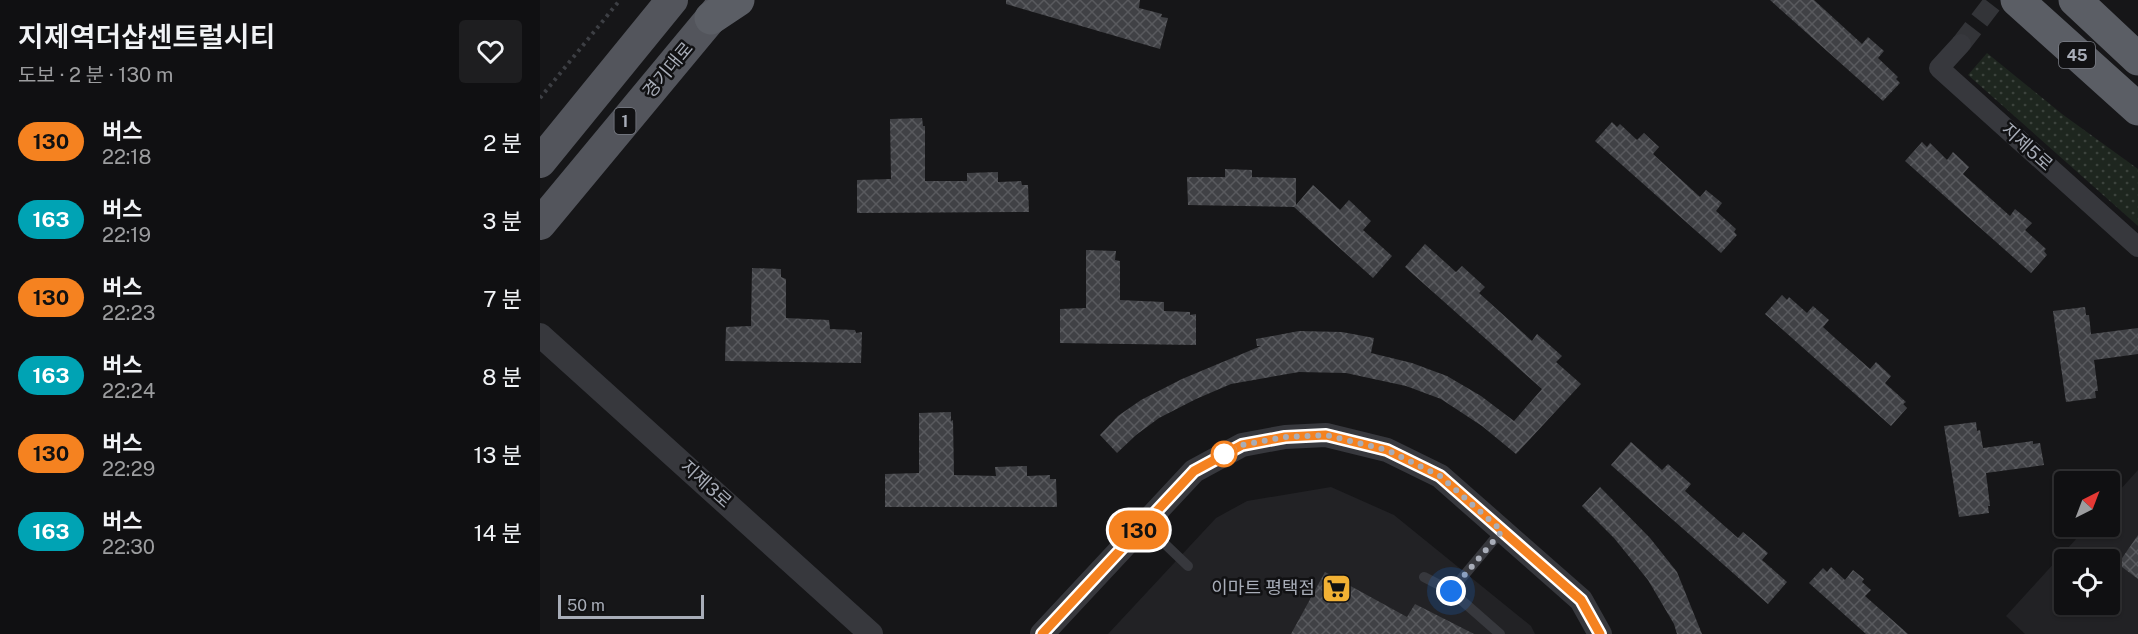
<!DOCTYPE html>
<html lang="ko">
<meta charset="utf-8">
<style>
:root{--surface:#101012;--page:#1e1e20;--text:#f1f3f6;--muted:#9c9d9f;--line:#303032}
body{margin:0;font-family:"Public Sans","Noto Sans KR",sans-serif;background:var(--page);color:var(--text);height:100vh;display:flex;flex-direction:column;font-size:22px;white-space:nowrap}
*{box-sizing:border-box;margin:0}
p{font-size:20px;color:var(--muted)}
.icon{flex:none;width:33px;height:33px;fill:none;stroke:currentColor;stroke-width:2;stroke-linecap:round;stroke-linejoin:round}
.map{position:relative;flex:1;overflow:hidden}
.panel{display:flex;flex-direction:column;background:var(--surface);width:540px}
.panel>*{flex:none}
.badge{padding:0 12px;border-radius:20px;font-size:21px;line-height:39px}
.needle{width:39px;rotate:42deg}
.fabs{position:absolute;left:1514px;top:471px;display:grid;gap:12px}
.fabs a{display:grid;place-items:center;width:66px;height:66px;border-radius:6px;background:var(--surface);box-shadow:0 2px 4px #0004,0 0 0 2px var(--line);font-size:30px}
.scale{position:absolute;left:18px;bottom:15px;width:146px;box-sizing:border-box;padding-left:6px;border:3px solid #a8adb8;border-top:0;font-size:16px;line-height:21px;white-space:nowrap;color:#a8adb8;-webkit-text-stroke:4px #111113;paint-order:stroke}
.you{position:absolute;width:30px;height:30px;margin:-15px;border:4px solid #fff;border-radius:50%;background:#1a73e8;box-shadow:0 0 0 9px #1a73e833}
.map>.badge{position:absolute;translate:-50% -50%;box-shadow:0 0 0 3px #fff}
.round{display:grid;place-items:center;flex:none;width:63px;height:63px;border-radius:6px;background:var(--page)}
.overview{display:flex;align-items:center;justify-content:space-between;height:102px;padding:0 18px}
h1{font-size:28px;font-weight:600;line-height:45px}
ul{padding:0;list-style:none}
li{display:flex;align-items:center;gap:18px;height:78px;padding:0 18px}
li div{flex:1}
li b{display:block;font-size:22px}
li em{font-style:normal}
li .badge{min-width:66px;font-weight:700;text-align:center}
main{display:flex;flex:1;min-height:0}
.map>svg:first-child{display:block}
</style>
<main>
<section class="panel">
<div class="overview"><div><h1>지제역더샵센트럴시티</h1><p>도보 · 2 분 · 130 m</p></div><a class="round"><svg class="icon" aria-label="heart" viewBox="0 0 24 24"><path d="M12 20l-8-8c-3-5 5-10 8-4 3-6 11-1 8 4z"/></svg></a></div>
<ul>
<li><span class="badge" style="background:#f58220;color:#111">130</span><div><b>버스</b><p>22:18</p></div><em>2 분</em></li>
<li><span class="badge" style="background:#00a3b4;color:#fff">163</span><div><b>버스</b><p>22:19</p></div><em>3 분</em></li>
<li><span class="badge" style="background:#f58220;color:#111">130</span><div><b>버스</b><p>22:23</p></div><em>7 분</em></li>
<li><span class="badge" style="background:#00a3b4;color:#fff">163</span><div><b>버스</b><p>22:24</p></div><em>8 분</em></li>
<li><span class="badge" style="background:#f58220;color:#111">130</span><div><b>버스</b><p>22:29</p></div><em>13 분</em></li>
<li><span class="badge" style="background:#00a3b4;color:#fff">163</span><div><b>버스</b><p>22:30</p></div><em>14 분</em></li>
</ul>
</section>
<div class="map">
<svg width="1598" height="634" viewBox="0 0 1598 634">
<defs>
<pattern id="green-dots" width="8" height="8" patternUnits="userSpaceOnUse" patternTransform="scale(1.5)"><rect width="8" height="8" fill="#1e261f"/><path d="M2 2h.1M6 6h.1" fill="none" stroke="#3c433d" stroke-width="1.8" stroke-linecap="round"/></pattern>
<pattern id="building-cross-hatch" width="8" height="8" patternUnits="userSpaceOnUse" patternTransform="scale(1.5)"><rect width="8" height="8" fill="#404145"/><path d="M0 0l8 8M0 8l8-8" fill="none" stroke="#595a5e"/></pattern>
</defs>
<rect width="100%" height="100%" fill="#161618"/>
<path fill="#222225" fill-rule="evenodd" d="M 1598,470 L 1598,634 L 1485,634 L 1466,616 L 1547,527 L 1569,526 L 1569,502 ZM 1524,560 L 1569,560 L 1569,604 L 1524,604 Z
M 791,487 L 854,515 L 991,626 L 995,634 L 568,634 L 676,518 L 707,501 Z"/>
<path fill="url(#green-dots)" d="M 1447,53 L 1522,114 L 1598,169 L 1598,226 L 1428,75 Z"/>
<path fill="url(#building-cross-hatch)" d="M 466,0 L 600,0 L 599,8 L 622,14 L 621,17 L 628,18 L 620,49 L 466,4 Z
M 1230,0 L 1274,0 L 1322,44 L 1328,37 L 1344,51 L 1338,58 L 1358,77 L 1356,79 L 1360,83 L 1343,101 Z
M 382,118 L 383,126 L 385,126 L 385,181 L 427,181 L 427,173 L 458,172 L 458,182 L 481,181 L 482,185 L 488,185 L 489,212 L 317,213 L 317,180 L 351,179 L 350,119 Z
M 1072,122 L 1077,127 L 1080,124 L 1097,140 L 1104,133 L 1119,147 L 1113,154 L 1160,197 L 1166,190 L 1182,203 L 1176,211 L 1196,229 L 1194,232 L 1197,235 L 1181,253 L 1055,141 Z
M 1382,142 L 1387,147 L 1390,143 L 1407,160 L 1413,152 L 1429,167 L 1423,174 L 1470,216 L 1475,209 L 1492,223 L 1485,230 L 1506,249 L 1504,251 L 1507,255 L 1491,273 L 1365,161 Z
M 685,169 L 712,170 L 712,177 L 756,178 L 756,205 L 773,185 L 800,210 L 809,200 L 831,221 L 823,230 L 852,256 L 833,278 L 754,207 L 648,205 L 647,177 L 685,177 Z
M 885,244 L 916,272 L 922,266 L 945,287 L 939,293 L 992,341 L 997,334 L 1022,356 L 1016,362 L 1041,384 L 976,454 L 942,426 L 901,399 L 866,386 L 806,373 L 759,372 L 691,384 L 656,399 L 619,418 L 596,435 L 577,453 L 560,435 L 578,416 L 601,400 L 642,379 L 721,346 L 717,346 L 716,339 L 759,331 L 802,332 L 834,338 L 831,353 L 872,363 L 907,376 L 941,396 L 974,421 L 1002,389 L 865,267 Z
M 546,250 L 576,251 L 575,260 L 580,261 L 580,300 L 624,302 L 624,311 L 650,312 L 650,315 L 656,314 L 656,345 L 520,343 L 520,309 L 546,308 Z
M 212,268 L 241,269 L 241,277 L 246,279 L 246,318 L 289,320 L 290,329 L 315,330 L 316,333 L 322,332 L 321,363 L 185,361 L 186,327 L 211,326 Z
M 1242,295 L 1247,300 L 1249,297 L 1267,313 L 1273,306 L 1289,320 L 1283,327 L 1295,338 L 1330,369 L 1336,362 L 1351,376 L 1345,383 L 1366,402 L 1363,404 L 1367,408 L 1351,426 L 1225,314 Z
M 1545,307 L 1546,315 L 1549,315 L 1551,334 L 1598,328 L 1598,354 L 1554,360 L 1558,391 L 1555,391 L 1556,398 L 1526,402 L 1513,311 Z
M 411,412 L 411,421 L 413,420 L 414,475 L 456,476 L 455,467 L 487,466 L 487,476 L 510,475 L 510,479 L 516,479 L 517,507 L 345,507 L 345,474 L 379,473 L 379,413 Z
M 1436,422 L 1437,431 L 1440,430 L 1443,448 L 1493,441 L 1493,444 L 1500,443 L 1504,465 L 1446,473 L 1450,506 L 1448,506 L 1449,513 L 1419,517 L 1404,426 Z
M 1091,442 L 1122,470 L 1128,464 L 1151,484 L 1145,491 L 1198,538 L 1203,532 L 1228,553 L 1222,560 L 1247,582 L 1228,604 L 1071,465 Z
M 1060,487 L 1110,538 L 1137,572 L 1162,634 L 1137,634 L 1134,624 L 1108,580 L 1074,538 L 1042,506 Z
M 1598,535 L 1598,579 L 1578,564 Z
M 1291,567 L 1305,580 L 1313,570 L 1324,579 L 1322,582 L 1331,590 L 1325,596 L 1368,634 L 1326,634 L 1269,583 L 1283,568 L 1287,572 Z
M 785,572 L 867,617 L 875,604 L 934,634 L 751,634 Z"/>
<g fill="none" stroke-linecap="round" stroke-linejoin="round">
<path stroke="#333438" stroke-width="20" stroke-dasharray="20 10" stroke-linecap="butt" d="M 1421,44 L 1455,0"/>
<path stroke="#3d3f44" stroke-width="4" stroke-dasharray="3 4.5" stroke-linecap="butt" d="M 0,98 L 80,0"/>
<path stroke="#37383d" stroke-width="10" d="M 604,524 L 648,566
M 884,577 L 911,591 L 960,634
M 911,591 L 962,530"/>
<path stroke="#37383d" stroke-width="20" d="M 1421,44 L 1399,68 L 1598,247"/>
<path stroke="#37383d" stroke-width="24" d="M 0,335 L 331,634
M 502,634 L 654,471 L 702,445 L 745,437 L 786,435 L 847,450 L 900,476 L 1041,600 L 1060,634"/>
<path stroke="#53555c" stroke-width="32" d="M 0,162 L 132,0
M 0,224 L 186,0"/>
<path stroke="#5b5e65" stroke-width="33" d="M 1477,0 L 1598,109
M 1535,0 L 1598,59
M 171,18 L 198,0"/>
</g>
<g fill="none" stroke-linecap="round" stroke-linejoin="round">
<defs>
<path id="line" d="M 502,634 L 654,471 L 702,445 L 745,437 L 786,435 L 847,450 L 900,476 L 1041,600 L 1060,634"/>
</defs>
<use href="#line" stroke="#fff" stroke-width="14"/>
<use href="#line" stroke="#f58220" stroke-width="9"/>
<path stroke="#a8adb8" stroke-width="6" stroke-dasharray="0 10.8" d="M 684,454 L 702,445 L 745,437 L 786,435 L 847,450 L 900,476 L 962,531 L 911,591"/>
</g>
<defs>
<symbol id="supermarket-square" viewBox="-11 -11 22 22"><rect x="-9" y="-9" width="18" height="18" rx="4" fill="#f2b134" stroke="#111113"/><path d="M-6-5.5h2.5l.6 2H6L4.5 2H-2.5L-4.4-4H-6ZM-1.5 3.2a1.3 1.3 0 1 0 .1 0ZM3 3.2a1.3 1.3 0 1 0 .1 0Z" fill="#111"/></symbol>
</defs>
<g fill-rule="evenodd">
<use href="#supermarket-square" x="780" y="572" width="33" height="33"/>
</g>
<circle fill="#fff" stroke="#f58220" stroke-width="3" cx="684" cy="454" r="12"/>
<g text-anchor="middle" stroke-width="5" stroke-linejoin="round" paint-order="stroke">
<g fill="#111113" stroke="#7b7e86" stroke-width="1.5">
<rect x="1519" y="42" width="36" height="26" rx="4.5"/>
<rect x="74.5" y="108" width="21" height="26" rx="4.5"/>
</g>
<g font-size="16" font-weight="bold" fill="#a8adb8">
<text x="1537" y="61">45</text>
<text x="85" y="127">1</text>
</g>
<g font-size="18" fill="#a8adb8" stroke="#111113">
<text transform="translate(128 70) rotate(-50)" y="6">경기대로</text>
<text transform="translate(1487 147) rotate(42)" y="6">지제5로</text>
<text transform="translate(166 484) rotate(42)" y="6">지제3로</text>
</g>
<g font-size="18" fill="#a8adb8" stroke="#111113" text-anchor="end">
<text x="775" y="594">이마트 평택점</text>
</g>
</g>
</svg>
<div class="fabs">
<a><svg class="needle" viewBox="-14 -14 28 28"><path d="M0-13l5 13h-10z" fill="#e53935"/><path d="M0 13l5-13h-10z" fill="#9c9d9f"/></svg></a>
<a><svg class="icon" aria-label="locate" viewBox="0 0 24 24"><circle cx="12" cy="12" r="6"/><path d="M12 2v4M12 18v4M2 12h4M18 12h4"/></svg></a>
</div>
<div class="scale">50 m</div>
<div class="you" style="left:911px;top:591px"></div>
<b class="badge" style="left:599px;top:530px;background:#f58220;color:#111">130</b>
</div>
</main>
